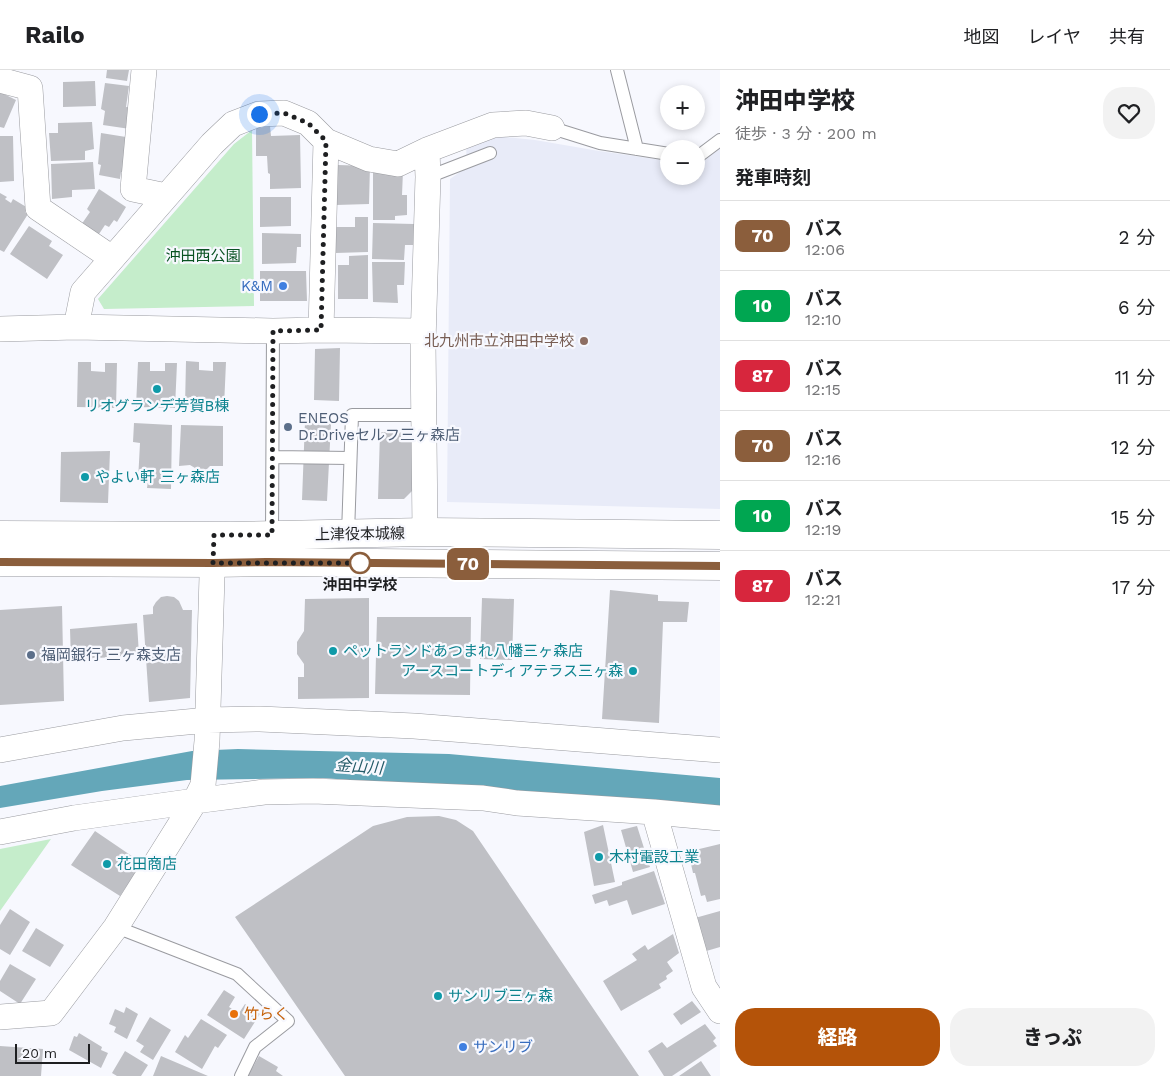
<!DOCTYPE html>
<html lang="ja">
<meta charset="utf-8">
<style>
:root{--surface:#fff;--page:#f2f2f2;--text:#202124;--muted:#757577;--line:#e0e0e0;--accent:#b45309}
body{margin:0;font-family:"Work Sans","Noto Sans JP",sans-serif;background:var(--page);color:var(--text);height:100vh;display:flex;flex-direction:column;font-size:19px;white-space:nowrap}
*{box-sizing:border-box;margin:0}
p{font-size:16px;color:var(--muted)}
.icon{flex:none;width:28px;height:28px;fill:none;stroke:currentColor;stroke-width:2;stroke-linecap:round;stroke-linejoin:round}
.map{position:relative;flex:1;overflow:hidden}
.details{display:flex;flex-direction:column;background:var(--surface);width:450px}
.details>*{flex:none}
.badge{padding:0 10px;border-radius:8px;font-size:18px;line-height:32px}
.buttons{position:absolute;left:660px;top:15px;display:grid;gap:10px}
.buttons a{display:grid;place-items:center;width:45px;height:45px;border-radius:50%;background:var(--surface);box-shadow:0 2px 8px #0003;font-size:25px}
.scale{position:absolute;left:15px;bottom:12px;width:75px;box-sizing:border-box;padding-left:5px;border:2px solid #1e1f21;border-top:0;font-size:14px;line-height:18px;white-space:nowrap;color:#1e1f21;-webkit-text-stroke:4px #f7f8fe;paint-order:stroke}
.you{position:absolute;width:25px;height:25px;margin:-12px;border:4px solid #fff;border-radius:50%;background:#1a73e8;box-shadow:0 0 0 8px #1a73e833}
.map>.badge{position:absolute;translate:-50% -50%;box-shadow:0 0 0 2px #fff}
h2{padding:0 15px;font-size:19px;line-height:45px}
.round{display:grid;place-items:center;flex:none;width:52px;height:52px;border-radius:20px;background:var(--page)}
.head{display:flex;align-items:center;justify-content:space-between;height:85px;padding:0 15px}
h1{font-size:24px;font-weight:800;line-height:38px}
.action{display:flex;gap:10px;margin-top:auto;padding:10px 15px}
.action a{flex:1;height:58px;border-radius:20px;background:var(--accent);color:#fff;font-size:20px;font-weight:800;line-height:58px;text-align:center}
.action a+a{background:var(--page);color:var(--text)}
ul{padding:0;list-style:none}
li{display:flex;align-items:center;gap:15px;height:70px;padding:0 15px;border-top:1px solid var(--line)}
li div{flex:1}
li b{display:block;font-size:19px}
li em{font-style:normal}
li .badge{min-width:55px;font-weight:700;text-align:center}
header{display:flex;align-items:center;gap:30px;box-sizing:border-box;height:70px;padding:0 25px;background:var(--surface);border-bottom:1px solid var(--line)}
header strong{font-size:24px}
nav{display:flex;gap:28px;margin-inline-start:auto;font-size:18px}
main{display:flex;flex:1;min-height:0}
.map>svg:first-child{display:block}
</style>
<header>
<strong>Railo</strong>
<nav><a>地図</a><a>レイヤ</a><a>共有</a></nav>
</header>
<main>
<div class="map">
<svg width="720" height="1006" viewBox="0 0 720 1006">
<rect width="100%" height="100%" fill="#f7f8fe"/>
<path fill="#e8ebf8" d="M 495,66 L 535,70 L 599,81 L 669,91 L 669,106 L 696,106 L 696,95 L 720,79 L 720,439 L 447,432 L 450,109 L 467,97 L 466,75 Z"/>
<path fill="#c5edcb" d="M 252,60 L 254,236 L 104,239 L 98,229 L 234,74 Z
M 51,769 L 0,841 L 0,779 Z"/>
<path fill="#64a7b9" d="M 238,679 L 449,684 L 720,708 L 720,739 L 323,708 L 187,710 L 102,721 L 0,738 L 0,716 L 192,681 Z"/>
<path fill="#bfc0c5" d="M 107,0 L 129,0 L 127,11 L 106,8 Z
M 95,11 L 96,36 L 63,37 L 63,12 Z
M 105,13 L 129,16 L 126,37 L 133,38 L 130,59 L 103,55 L 105,41 L 101,39 Z
M 0,22 L 16,30 L 4,58 L 0,57 Z
M 92,52 L 94,79 L 85,81 L 85,90 L 51,91 L 49,63 L 58,63 L 58,53 Z
M 270,56 L 271,66 L 300,65 L 301,118 L 270,119 L 270,104 L 268,103 L 267,86 L 256,86 L 256,58 Z
M 101,63 L 126,67 L 124,102 L 121,102 L 120,109 L 99,105 L 101,95 L 98,94 Z
M 0,66 L 13,66 L 14,111 L 0,112 Z
M 93,92 L 95,119 L 72,120 L 72,127 L 52,129 L 51,94 Z
M 338,95 L 370,96 L 369,134 L 336,135 Z
M 373,101 L 403,101 L 402,125 L 407,125 L 407,145 L 395,146 L 395,150 L 373,150 Z
M 99,119 L 126,137 L 117,152 L 114,150 L 109,157 L 105,155 L 97,167 L 81,155 L 90,142 L 87,139 Z
M 0,123 L 7,127 L 5,129 L 11,133 L 13,129 L 28,138 L 25,142 L 28,144 L 4,182 L 0,180 Z
M 260,127 L 291,127 L 291,156 L 260,157 Z
M 355,147 L 368,147 L 368,182 L 336,183 L 335,157 L 355,157 Z
M 373,153 L 414,154 L 413,175 L 405,175 L 404,190 L 372,189 Z
M 29,156 L 52,171 L 49,176 L 63,185 L 47,209 L 10,184 Z
M 262,163 L 301,164 L 301,177 L 297,177 L 296,193 L 262,194 Z
M 368,185 L 368,229 L 338,229 L 338,195 L 349,195 L 349,186 Z
M 372,192 L 405,192 L 404,215 L 397,215 L 398,233 L 373,232 Z
M 260,201 L 306,201 L 307,231 L 260,231 Z
M 340,278 L 339,331 L 314,330 L 315,279 Z
M 186,291 L 199,292 L 199,300 L 213,301 L 213,292 L 226,292 L 224,337 L 185,336 Z
M 78,292 L 91,292 L 91,301 L 105,302 L 105,293 L 117,293 L 116,338 L 77,337 Z
M 138,292 L 150,292 L 150,301 L 165,301 L 165,293 L 177,293 L 175,338 L 136,337 Z
M 305,351 L 331,354 L 327,431 L 302,430 Z
M 134,353 L 172,355 L 171,419 L 147,418 L 148,411 L 138,411 L 140,373 L 133,372 Z
M 181,355 L 223,356 L 223,396 L 210,396 L 206,400 L 200,401 L 190,395 L 179,396 Z
M 380,362 L 414,363 L 412,421 L 404,429 L 378,429 Z
M 110,381 L 108,433 L 60,432 L 61,382 Z
M 610,520 L 658,525 L 658,531 L 689,532 L 687,552 L 663,552 L 659,653 L 602,649 Z
M 167,526 L 174,527 L 179,531 L 183,540 L 192,540 L 190,628 L 149,632 L 143,545 L 153,544 L 153,537 L 156,532 L 161,527 Z
M 369,528 L 369,628 L 298,629 L 298,607 L 304,607 L 304,594 L 297,584 L 297,572 L 304,561 L 305,529 Z
M 482,528 L 514,529 L 512,590 L 480,589 Z
M 62,536 L 64,631 L 0,635 L 0,540 Z
M 377,547 L 471,547 L 470,625 L 375,624 Z
M 137,553 L 139,585 L 71,590 L 70,559 Z
M 439,746 L 456,750 L 473,761 L 639,1006 L 345,1006 L 235,847 L 373,756 L 407,747 Z
M 603,755 L 615,812 L 594,816 L 584,762 Z
M 637,756 L 650,797 L 633,802 L 621,760 Z
M 95,761 L 142,793 L 120,826 L 71,795 Z
M 720,774 L 720,829 L 707,832 L 705,825 L 701,826 L 695,803 L 693,803 L 691,794 L 694,793 L 691,781 Z
M 654,801 L 665,834 L 632,845 L 627,830 L 609,836 L 607,830 L 595,834 L 592,825 L 622,815 L 622,812 Z
M 10,839 L 30,852 L 10,885 L 0,879 L 0,855 Z
M 720,841 L 720,877 L 703,882 L 695,848 Z
M 36,858 L 64,875 L 50,897 L 22,881 Z
M 673,864 L 679,883 L 667,892 L 673,901 L 666,906 L 667,909 L 659,914 L 661,918 L 621,941 L 603,911 L 637,890 L 632,884 L 645,875 L 648,880 Z
M 10,894 L 36,909 L 20,934 L 0,921 L 0,911 Z
M 224,920 L 235,927 L 229,937 L 239,943 L 245,934 L 260,944 L 244,969 L 207,945 Z
M 692,931 L 701,942 L 681,955 L 673,944 Z
M 126,937 L 138,944 L 127,969 L 114,962 L 116,957 L 109,954 L 115,939 L 124,943 Z
M 150,947 L 171,960 L 153,990 L 140,982 L 144,976 L 136,971 Z
M 201,949 L 227,965 L 218,978 L 215,976 L 202,999 L 175,982 L 185,965 L 188,968 Z
M 705,954 L 716,968 L 713,971 L 717,976 L 672,1006 L 664,1006 L 648,981 L 662,972 L 667,978 Z
M 79,963 L 102,977 L 101,980 L 108,983 L 101,998 L 69,980 L 74,966 L 77,967 Z
M 0,976 L 43,979 L 41,1006 L 0,1006 Z
M 125,981 L 148,995 L 141,1006 L 117,1006 L 112,1003 Z
M 161,986 L 208,1006 L 153,1006 Z
M 259,986 L 278,997 L 276,1001 L 283,1006 L 248,1006 Z
M 701,991 L 711,1006 L 679,1006 Z"/>
<g fill="none" stroke-linecap="round" stroke-linejoin="round">
<defs>
<path id="lane" d="M 617,0 L 637,79
M 552,58 L 600,73 L 669,84
M 696,88 L 720,70
M 428,107 L 490,83
M 273,387 L 350,388
M 348,464 L 352,345 L 424,345
M 272,465 L 273,261
M 116,857 L 237,904 L 288,951 L 255,977 L 241,1006"/>
<path id="street" d="M 144,0 L 133,119 L 166,126
M 0,10 L 30,18 L 38,138 L 112,188
M 76,257 L 83,222 L 212,74 L 233,54 L 259,44 L 284,43 L 308,53 L 326,71 L 369,89 L 398,94 L 427,80 L 493,55 L 526,53 L 552,58
M 0,259 L 76,257 L 273,261 L 321,260 L 423,261
M 321,260 L 326,71
M 425,462 L 423,272 L 428,107 L 427,80
M 0,680 L 123,658 L 208,650 L 260,649 L 414,656 L 720,680
M 654,742 L 704,917 L 720,941
M 0,762 L 74,748 L 195,731 L 264,722 L 313,721 L 483,728 L 517,733 L 654,742 L 720,748
M 0,947 L 51,943 L 116,857 L 195,731 L 203,715 L 207,671 L 213,473"/>
<path id="secondary" d="M 0,465 L 231,466 L 425,462 L 720,465
M 0,492 L 213,493 L 266,492 L 720,496"/>
</defs>
<use href="#lane" stroke="#9a9ba0" stroke-width="14"/>
<use href="#street" stroke="#9a9ba0" stroke-width="26"/>
<use href="#secondary" stroke="#9a9ba0" stroke-width="29"/>
<use href="#lane" stroke="#fff" stroke-width="12"/>
<use href="#street" stroke="#fff" stroke-width="25"/>
<use href="#secondary" stroke="#fff" stroke-width="28"/>
</g>
<g fill="none" stroke-linecap="round" stroke-linejoin="round">
<defs>
<path id="line" d="M 0,492 L 213,493 L 266,492 L 720,496"/>
</defs>
<use href="#line" stroke="#fff" stroke-width="11"/>
<use href="#line" stroke="#8b5e3c" stroke-width="8"/>
<path stroke="#1e1f21" stroke-width="5" stroke-dasharray="0 9" d="M 259,44 L 284,43 L 308,53 L 326,71 L 321,260 L 273,261 L 272,465 L 214,465 L 213,493 L 364,493 L 360,493"/>
</g>
<g fill="#3f7fe0" stroke="#f7f8fe" stroke-width="2">
<circle cx="283" cy="216" r="5"/>
<circle cx="463" cy="977" r="5"/>
</g>
<circle fill="#8d6e63" stroke="#f7f8fe" stroke-width="2" cx="584" cy="271" r="5"/>
<g fill="#0f9aa8" stroke="#f7f8fe" stroke-width="2">
<circle cx="157" cy="319" r="5"/>
<circle cx="85" cy="407" r="5"/>
<circle cx="333" cy="581" r="5"/>
<circle cx="633" cy="601" r="5"/>
<circle cx="599" cy="787" r="5"/>
<circle cx="107" cy="794" r="5"/>
<circle cx="438" cy="926" r="5"/>
</g>
<g fill="#5c6f8a" stroke="#f7f8fe" stroke-width="2">
<circle cx="288" cy="357" r="5"/>
<circle cx="31" cy="585" r="5"/>
</g>
<circle fill="#fff" stroke="#8b5e3c" stroke-width="2.5" cx="360" cy="493" r="10"/>
<circle fill="#e8710a" stroke="#f7f8fe" stroke-width="2" cx="234" cy="944" r="5"/>
<g text-anchor="middle" stroke-width="4.5" stroke-linejoin="round" paint-order="stroke">
<g font-size="15" fill="#095222" stroke="#f7f8fe">
<text x="203" y="191">沖田西公園</text>
</g>
<g font-size="15" fill="#366cbe" stroke="#f7f8fe" text-anchor="end">
<text x="273" y="221">K&amp;M</text>
<text x="473" y="982" text-anchor="start">サンリブ</text>
</g>
<g font-size="15" fill="#785e54" stroke="#f7f8fe" text-anchor="end">
<text x="574" y="276">北九州市立沖田中学校</text>
</g>
<g font-size="15" fill="#0d838f" stroke="#f7f8fe" text-anchor="start">
<text x="157" y="341" text-anchor="middle">リオグランデ芳賀B棟</text>
<text x="95" y="412">やよい軒 三ヶ森店</text>
<text x="343" y="586">ペットランドあつまれ八幡三ヶ森店</text>
<text x="623" y="606" text-anchor="end">アースコートディアテラス三ヶ森</text>
<text x="609" y="792">木村電設工業</text>
<text x="117" y="799">花田商店</text>
<text x="448" y="931">サンリブ三ヶ森</text>
</g>
<g font-size="15" fill="#4e5e75" stroke="#f7f8fe" text-anchor="start">
<text x="298" y="353">ENEOS<tspan x="298" dy="17">Dr.Driveセルフ三ヶ森店</tspan></text>
<text x="41" y="590">福岡銀行 三ヶ森支店</text>
</g>
<g font-size="15" fill="#1e1f21" stroke="#f7f8fe">
<text transform="translate(360 464) rotate(-1)" y="5">上津役本城線</text>
</g>
<g font-size="15" font-weight="bold" fill="#1e1f21" stroke="#f7f8fe">
<text x="360" y="520">沖田中学校</text>
</g>
<g font-size="15" fill="#c56008" stroke="#f7f8fe" text-anchor="start">
<text x="244" y="949">竹らく</text>
</g>
<g font-size="16" font-style="italic" fill="#235a68" stroke="#f7f8fe">
<text transform="translate(359 696) rotate(4)" y="6">金山川</text>
</g>
</g>
</svg>
<div class="buttons">
<a>+</a>
<a>−</a>
</div>
<div class="scale">20 m</div>
<div class="you" style="left:259px;top:44px"></div>
<b class="badge" style="left:468px;top:494px;background:#8b5e3c;color:#fff">70</b>
</div>
<section class="details">
<div class="head"><div><h1>沖田中学校</h1><p>徒歩 · 3 分 · 200 m</p></div><a class="round"><svg class="icon" aria-label="heart" viewBox="0 0 24 24"><path d="M12 20l-8-8c-3-5 5-10 8-4 3-6 11-1 8 4z"/></svg></a></div>
<h2>発車時刻</h2>
<ul>
<li><span class="badge" style="background:#8b5e3c;color:#fff">70</span><div><b>バス</b><p>12:06</p></div><em>2 分</em></li>
<li><span class="badge" style="background:#00a651;color:#fff">10</span><div><b>バス</b><p>12:10</p></div><em>6 分</em></li>
<li><span class="badge" style="background:#d7263d;color:#fff">87</span><div><b>バス</b><p>12:15</p></div><em>11 分</em></li>
<li><span class="badge" style="background:#8b5e3c;color:#fff">70</span><div><b>バス</b><p>12:16</p></div><em>12 分</em></li>
<li><span class="badge" style="background:#00a651;color:#fff">10</span><div><b>バス</b><p>12:19</p></div><em>15 分</em></li>
<li><span class="badge" style="background:#d7263d;color:#fff">87</span><div><b>バス</b><p>12:21</p></div><em>17 分</em></li>
</ul>
<div class="action"><a>経路</a><a>きっぷ</a></div>
</section>
</main>
